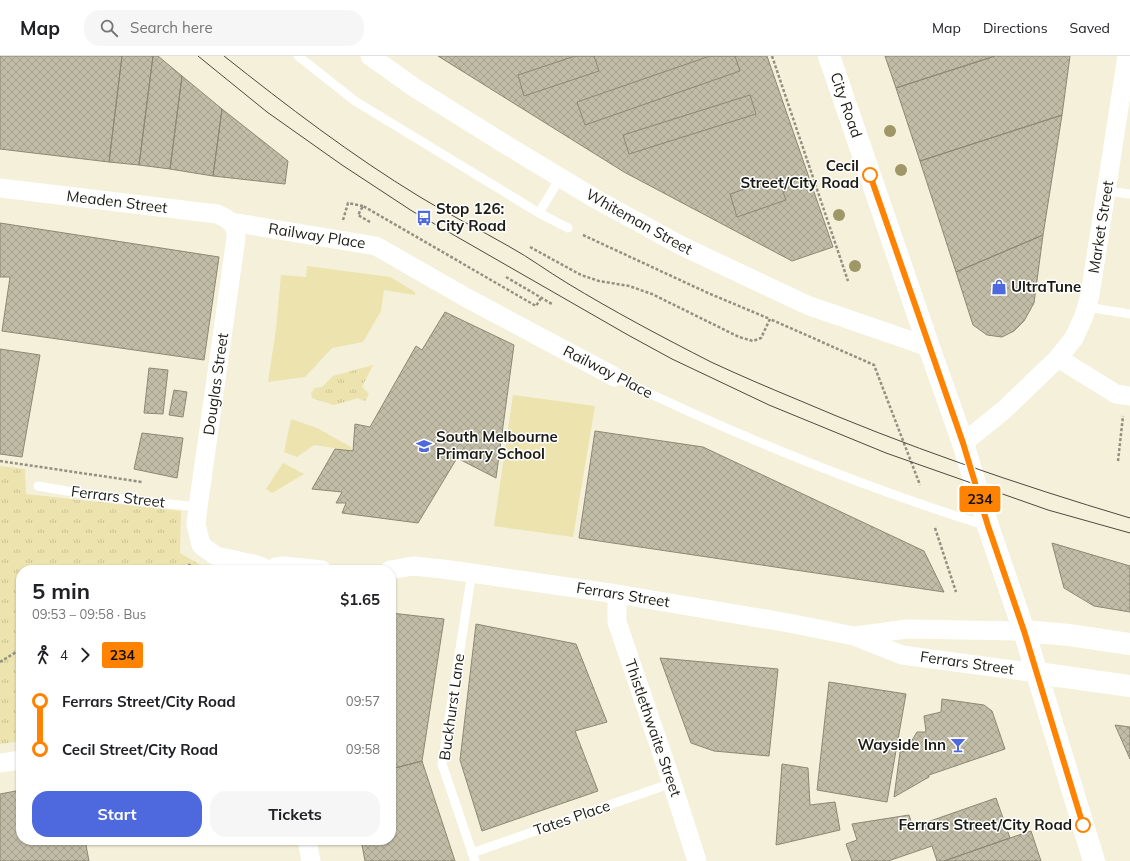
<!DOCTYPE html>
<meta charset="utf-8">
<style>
:root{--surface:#fff;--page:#f6f6f6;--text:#202124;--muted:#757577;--line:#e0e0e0;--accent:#4d69dd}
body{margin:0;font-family:Mulish,sans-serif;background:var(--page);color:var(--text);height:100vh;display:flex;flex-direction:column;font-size:15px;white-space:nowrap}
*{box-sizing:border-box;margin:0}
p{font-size:13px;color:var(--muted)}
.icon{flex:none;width:22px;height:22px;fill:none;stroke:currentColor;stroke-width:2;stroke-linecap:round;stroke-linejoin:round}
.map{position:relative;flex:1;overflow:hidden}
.sheet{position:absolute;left:16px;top:509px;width:380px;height:280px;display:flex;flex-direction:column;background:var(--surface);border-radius:16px;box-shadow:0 1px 3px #0004}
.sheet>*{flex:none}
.badge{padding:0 8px;border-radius:3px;font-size:14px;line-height:26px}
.map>.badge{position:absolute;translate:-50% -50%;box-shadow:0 0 0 2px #fff}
.legs{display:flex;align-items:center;gap:6px;height:44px;padding:0 16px;font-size:13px}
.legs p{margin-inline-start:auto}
.head{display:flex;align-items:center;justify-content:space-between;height:68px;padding:0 16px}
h1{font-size:22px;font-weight:700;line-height:30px}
.cta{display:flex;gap:8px;margin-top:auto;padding:8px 16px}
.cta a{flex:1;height:46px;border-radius:16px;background:var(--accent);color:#fff;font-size:16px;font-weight:700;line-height:46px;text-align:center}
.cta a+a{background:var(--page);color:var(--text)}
ul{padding:0 16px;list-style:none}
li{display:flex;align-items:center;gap:14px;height:48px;font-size:15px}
li i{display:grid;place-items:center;width:6px;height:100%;margin:0 5px;background:currentColor}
li i::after{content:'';width:10px;height:10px;margin:-5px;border:3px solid;border-radius:50%;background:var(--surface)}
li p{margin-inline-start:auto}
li:first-child i{background:linear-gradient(#0000 50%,currentColor 0)}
li:last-child i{background:linear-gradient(currentColor 50%,#0000 0)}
header{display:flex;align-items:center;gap:24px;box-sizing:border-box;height:56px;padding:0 20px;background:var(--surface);border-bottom:1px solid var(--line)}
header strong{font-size:19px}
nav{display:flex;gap:22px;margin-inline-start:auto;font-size:14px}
.search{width:280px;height:36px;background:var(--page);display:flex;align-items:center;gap:10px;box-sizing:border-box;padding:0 14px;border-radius:16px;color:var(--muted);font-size:15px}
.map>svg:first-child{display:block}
</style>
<header>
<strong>Map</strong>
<div class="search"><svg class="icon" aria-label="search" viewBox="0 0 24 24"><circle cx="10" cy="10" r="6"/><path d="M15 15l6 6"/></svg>Search here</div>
<nav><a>Map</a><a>Directions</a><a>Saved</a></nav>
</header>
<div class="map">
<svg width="1130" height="805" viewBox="0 0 1130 805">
<defs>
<pattern id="park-tufts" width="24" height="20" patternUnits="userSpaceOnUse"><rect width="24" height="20" fill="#ece3af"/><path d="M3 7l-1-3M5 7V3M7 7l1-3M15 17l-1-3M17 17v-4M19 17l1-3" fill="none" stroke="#cac296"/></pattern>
<pattern id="building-cross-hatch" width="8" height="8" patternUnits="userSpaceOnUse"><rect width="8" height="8" fill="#c0bca6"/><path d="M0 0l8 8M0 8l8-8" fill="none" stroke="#a5a18e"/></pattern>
</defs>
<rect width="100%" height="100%" fill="#f4f0da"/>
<path fill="#ece3af" d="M 307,210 L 390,221 L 415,236 L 415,239 L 384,234 L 381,255 L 363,286 L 332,292 L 305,321 L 268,326 L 276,273 L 281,219 L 306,221 Z
M 513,339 L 595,350 L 573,481 L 494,470 Z
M 291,363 L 317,372 L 351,391 L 353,395 L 314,389 L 297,401 L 284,396 Z
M 283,407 L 304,418 L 272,437 L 266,433 Z"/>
<path fill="url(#park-tufts)" d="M 373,309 L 362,331 L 369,338 L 365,345 L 357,342 L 355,343 L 334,349 L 312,342 L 311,337 L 315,332 L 322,331 L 333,320 Z
M 0,410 L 25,413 L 26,438 L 181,455 L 180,497 L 209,514 L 21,514 L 21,685 L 0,688 Z"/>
<path fill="url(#building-cross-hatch)" stroke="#8c8874" d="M 0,0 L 122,0 L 109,106 L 0,93 Z
M 122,0 L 153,0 L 139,109 L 109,106 Z
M 153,0 L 158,0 L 182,20 L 170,113 L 139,109 Z
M 438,0 L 767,0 L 833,191 L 792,205 L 624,116 Z
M 575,0 L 594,0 L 599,15 L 524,40 L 518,19 Z
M 710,0 L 735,0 L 740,15 L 585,69 L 577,46 Z
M 885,0 L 995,0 L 896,32 Z
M 995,0 L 1070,0 L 1062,59 L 920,105 L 896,32 Z
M 182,20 L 222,53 L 213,120 L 170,113 Z
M 750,39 L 756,58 L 629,98 L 623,79 Z
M 222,53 L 288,105 L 285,128 L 213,120 Z
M 1062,59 L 1043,179 L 956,216 L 920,105 Z
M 778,122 L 786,144 L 737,161 L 730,138 Z
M 0,167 L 219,201 L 204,304 L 2,275 L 10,221 L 0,221 Z
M 1043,179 L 1034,247 L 1024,265 L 1014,275 L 1002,281 L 987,279 L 973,269 L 956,216 Z
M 445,256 L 514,289 L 496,422 L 457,402 L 418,467 L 342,457 L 346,447 L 336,447 L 342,436 L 312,433 L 335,393 L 353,395 L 355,368 L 370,371 L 416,290 L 422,294 Z
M 0,293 L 40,299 L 22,401 L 0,398 Z
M 149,312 L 168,314 L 163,358 L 144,357 Z
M 174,334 L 187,336 L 183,361 L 169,359 Z
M 595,375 L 703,391 L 924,495 L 944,536 L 579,482 Z
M 142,377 L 183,382 L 177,422 L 134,413 Z
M 1052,487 L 1130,510 L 1130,556 L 1094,550 L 1064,532 Z
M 391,557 L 444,563 L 422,705 L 391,713 Z
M 476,568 L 576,588 L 607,666 L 575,675 L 598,735 L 482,775 L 460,704 Z
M 660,602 L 778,613 L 769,700 L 714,695 L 691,687 Z
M 829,626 L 906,638 L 887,746 L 817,734 Z
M 942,643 L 984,649 L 992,655 L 1005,693 L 929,719 L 929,721 L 894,741 L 900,696 L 912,694 L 911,686 L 917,676 L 926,676 L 924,660 L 941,656 Z
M 1115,669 L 1130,671 L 1130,703 Z
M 422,705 L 455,805 L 365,805 L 361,784 L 391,784 L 391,713 Z
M 782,708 L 808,712 L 810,749 L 835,746 L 840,774 L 776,789 Z
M 21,734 L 21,784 L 85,784 L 89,805 L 0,805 L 0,738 Z
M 996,742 L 1010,782 L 944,805 L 937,805 L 932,790 L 888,805 L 852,805 L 846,788 L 857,784 L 852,768 L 909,759 L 913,771 Z
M 1031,775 L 1041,805 L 944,805 L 1010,782 Z"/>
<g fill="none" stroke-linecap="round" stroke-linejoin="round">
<path stroke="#939081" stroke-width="2.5" stroke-dasharray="3 2" stroke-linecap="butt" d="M 772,0 L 848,225
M 343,164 L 348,147 L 363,150
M 370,166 L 358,159 L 363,150 L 536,250 L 541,242
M 583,179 L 708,237 L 770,263
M 530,191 L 581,219 L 599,225 L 629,230 L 652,238 L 739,281 L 753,285 L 761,282 L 770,263 L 874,309 L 920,429
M 506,221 L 552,248
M 0,405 L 142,426
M 1118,405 L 1123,360
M 935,472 L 956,536
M 186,514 L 190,508
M 0,606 L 21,593"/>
<path stroke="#fff" stroke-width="9" d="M 298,0 L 355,45 L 539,157 L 568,172
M 1107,135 L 1130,138
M 539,157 L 560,122
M 1087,251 L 1130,258
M 615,321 C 735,379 860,430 987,470
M 38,430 L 96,440 L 198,451
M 472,516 L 442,708 L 475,805
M 472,797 L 672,727"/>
<path stroke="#fff" stroke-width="19" d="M 370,0 L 415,32 L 503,87 L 594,142 L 680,189 L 807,249 L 929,291
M 0,132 L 217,158 C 229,163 237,169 236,182 L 198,451 L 196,468 L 201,489 L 216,500 L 257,509 L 269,514
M 231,166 L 376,190 L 465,241 L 615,321
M 1058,302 L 1116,338 L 1130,340
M 963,387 L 1004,354 L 1058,302 L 1074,282 L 1084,260 L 1090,239 L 1127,0
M 272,514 L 276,511 L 283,510 L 322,514
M 390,514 L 413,510 L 443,513 L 617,538 L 789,567 L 854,580 L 902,599 L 1037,617
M 617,538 L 617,566 L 672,727 L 697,805
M 856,580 L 907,573 L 1024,575
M 0,707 L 21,704
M 307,784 L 311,805"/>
<path stroke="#fff" stroke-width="22" d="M 829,0 L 929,291 L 963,387 L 988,470 L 1024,575 L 1094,805
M 1024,575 L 1069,579 L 1130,588
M 1037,617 L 1130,630"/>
<path stroke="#4c4a3f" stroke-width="1" d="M 198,0 L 267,56 L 342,109 L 412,155 L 628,279 L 672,303 L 769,349 L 886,397 L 1048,454 L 1130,477
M 224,0 C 287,50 351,99 420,141 C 449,159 481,174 510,191 C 530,202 547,215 567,227 C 613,255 662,281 711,306 C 739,319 767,331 796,343 C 905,390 1016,428 1130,462"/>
</g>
<g fill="#9f9768">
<circle cx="890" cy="75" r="6"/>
<circle cx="901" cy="114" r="6"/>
<circle cx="839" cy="159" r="6"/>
<circle cx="855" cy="210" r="6"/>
</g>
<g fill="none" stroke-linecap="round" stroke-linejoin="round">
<defs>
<path id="line-1" d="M 870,119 L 963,387 L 988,470 L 1024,575 L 1083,769"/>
</defs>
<use href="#line-1" stroke="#fff" stroke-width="9"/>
<use href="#line-1" stroke="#ff8200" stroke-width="6"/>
</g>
<defs>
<symbol id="bus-bare" viewBox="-9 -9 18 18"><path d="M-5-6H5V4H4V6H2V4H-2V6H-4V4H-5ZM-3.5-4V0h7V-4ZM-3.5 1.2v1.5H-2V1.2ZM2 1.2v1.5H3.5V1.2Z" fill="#4d69dd" stroke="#fff" stroke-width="2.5" paint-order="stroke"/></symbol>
<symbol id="shop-bare" viewBox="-9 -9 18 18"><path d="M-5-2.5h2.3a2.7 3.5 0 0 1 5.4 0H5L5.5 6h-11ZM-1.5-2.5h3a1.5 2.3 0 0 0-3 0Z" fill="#4d69dd" stroke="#fff" stroke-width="2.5" paint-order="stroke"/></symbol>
<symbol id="school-bare" viewBox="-9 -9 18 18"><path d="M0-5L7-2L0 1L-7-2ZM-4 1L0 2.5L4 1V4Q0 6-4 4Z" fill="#4d69dd" stroke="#fff" stroke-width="2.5" paint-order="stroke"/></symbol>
<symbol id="bar-bare" viewBox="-9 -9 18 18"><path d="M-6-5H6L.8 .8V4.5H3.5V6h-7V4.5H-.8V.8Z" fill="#4d69dd" stroke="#fff" stroke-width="2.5" paint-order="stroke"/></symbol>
</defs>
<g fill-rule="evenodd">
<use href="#bus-bare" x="413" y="151" width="22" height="22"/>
<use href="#shop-bare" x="988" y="220" width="22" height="22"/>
<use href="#school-bare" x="413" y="379" width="22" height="22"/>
<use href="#bar-bare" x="947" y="678" width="22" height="22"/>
</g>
<g fill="#fff" stroke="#ff8200" stroke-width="2">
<circle cx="870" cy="119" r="7"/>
<circle cx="1083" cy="769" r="7"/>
</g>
<g text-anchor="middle" stroke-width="3" stroke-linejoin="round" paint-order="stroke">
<g font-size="15" fill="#1d1c14" stroke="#fff">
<text transform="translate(846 49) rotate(71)" y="5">City Road</text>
<text transform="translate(117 146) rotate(7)" y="5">Meaden Street</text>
<text transform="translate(639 166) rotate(29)" y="5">Whiteman Street</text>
<text transform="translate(1101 171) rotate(-81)" y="5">Market Street</text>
<text transform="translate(317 180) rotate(9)" y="5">Railway Place</text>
<text transform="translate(608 316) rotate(27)" y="5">Railway Place</text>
<text transform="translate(216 328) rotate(-82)" y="5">Douglas Street</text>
<text transform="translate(118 441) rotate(7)" y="5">Ferrars Street</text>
<text transform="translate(623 539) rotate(9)" y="5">Ferrars Street</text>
<text transform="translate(967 607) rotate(8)" y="5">Ferrars Street</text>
<text transform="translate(452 651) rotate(-82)" y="5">Buckhurst Lane</text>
<text transform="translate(653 672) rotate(71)" y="5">Thistlethwaite Street</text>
<text transform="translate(572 762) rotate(-19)" y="5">Tates Place</text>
</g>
<g font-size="15" font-weight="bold" fill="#1d1c14" stroke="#fff" text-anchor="end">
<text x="859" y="115">Cecil<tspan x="859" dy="17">Street/City Road</tspan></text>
<text x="1072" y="774">Ferrars Street/City Road</text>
</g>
<g font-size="15" font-weight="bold" fill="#1d1c14" stroke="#fff" text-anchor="start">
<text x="436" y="158">Stop 126:<tspan x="436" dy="17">City Road</tspan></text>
<text x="1011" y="236">UltraTune</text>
<text x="436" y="386">South Melbourne<tspan x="436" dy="17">Primary School</tspan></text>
<text x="946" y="694" text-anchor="end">Wayside Inn</text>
</g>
</g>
</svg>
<b class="badge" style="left:980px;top:443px;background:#ff8200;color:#111">234</b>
<section class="sheet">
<div class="head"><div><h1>5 min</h1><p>09:53 – 09:58 · Bus</p></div><b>$1.65</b></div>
<div class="legs"><svg class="icon" aria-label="walk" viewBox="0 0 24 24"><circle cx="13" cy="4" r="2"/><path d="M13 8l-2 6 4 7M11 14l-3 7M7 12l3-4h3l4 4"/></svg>4<svg class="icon" aria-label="forward" viewBox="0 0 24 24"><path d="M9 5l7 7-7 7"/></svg><b class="badge" style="background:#ff8200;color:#111">234</b></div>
<ul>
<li><i style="color:#ff8200"></i><b>Ferrars Street/City Road</b><p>09:57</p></li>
<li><i style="color:#ff8200"></i><b>Cecil Street/City Road</b><p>09:58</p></li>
</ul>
<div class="cta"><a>Start</a><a>Tickets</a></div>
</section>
</div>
